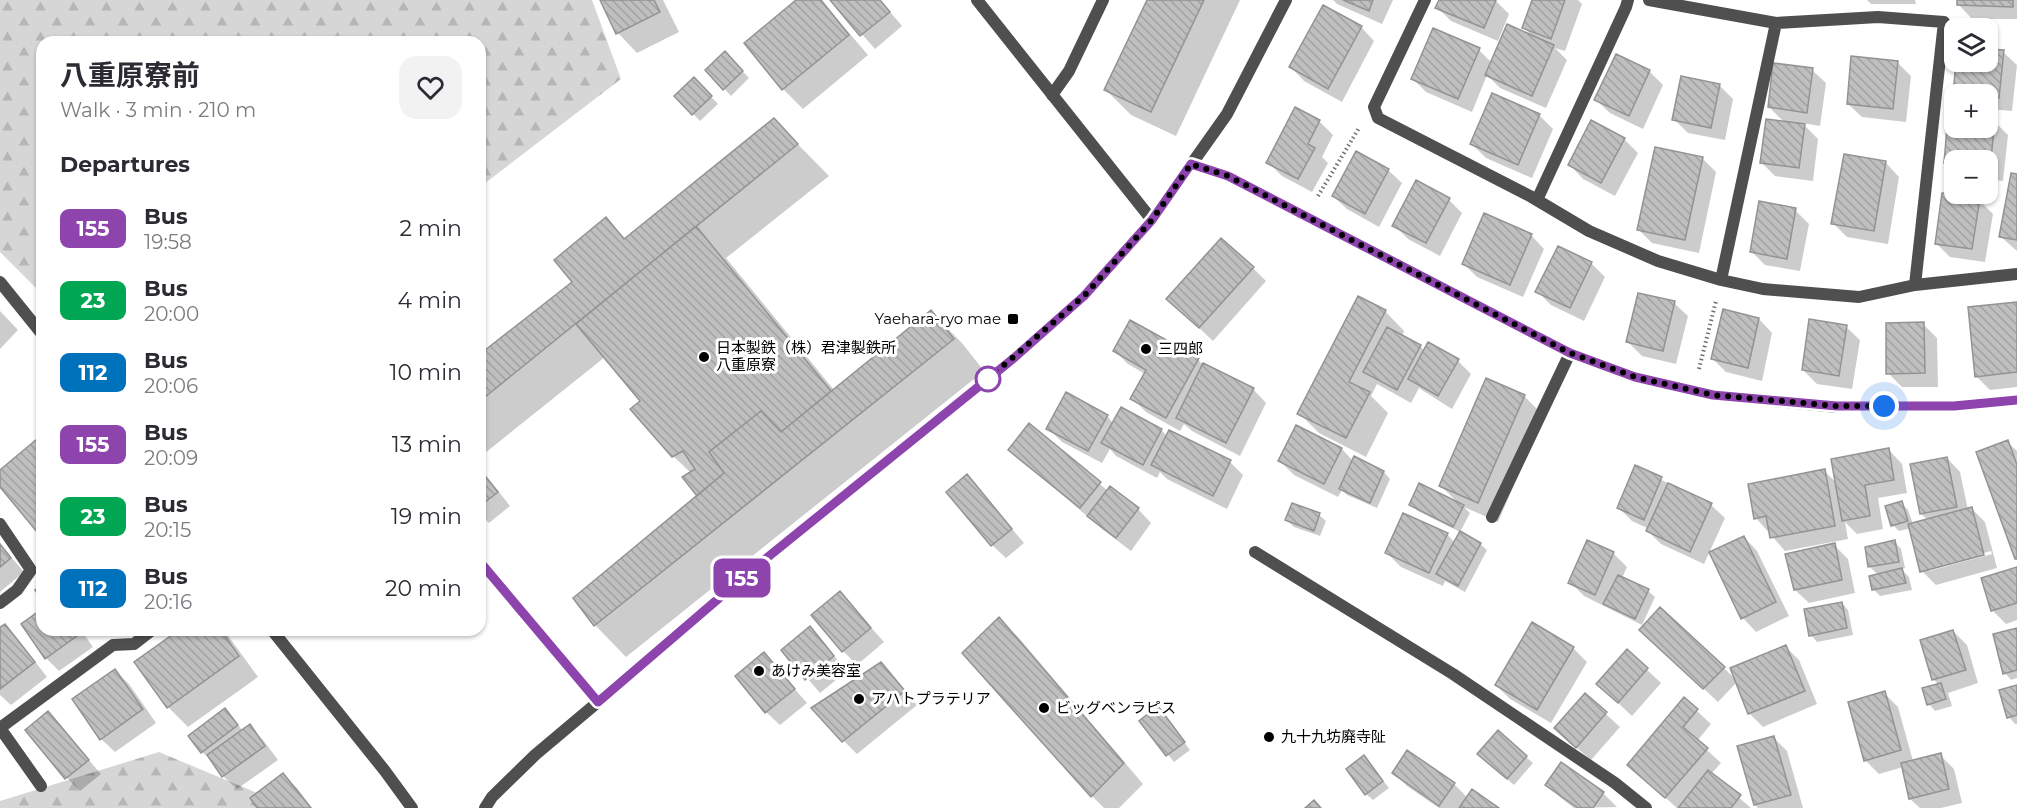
<!DOCTYPE html>
<meta charset="utf-8">
<style>
:root{--surface:#fff;--page:#f2f2f3;--text:#2b2b33;--muted:#7c7c81}
body{margin:0;font-family:Montserrat,"Noto Sans JP",sans-serif;background:var(--page);color:var(--text);height:100vh;display:flex;flex-direction:column;font-size:22px;white-space:nowrap}
*{box-sizing:border-box;margin:0}
p{font-size:20px;color:var(--muted)}
.icon{flex:none;width:33px;height:33px;fill:none;stroke:currentColor;stroke-width:2;stroke-linecap:round;stroke-linejoin:round}
.map{position:relative;flex:1;overflow:hidden}
.details{position:absolute;left:36px;top:36px;width:450px;height:600px;display:flex;flex-direction:column;background:var(--surface);border-radius:18px;box-shadow:0 2px 4px #0004}
.details>*{flex:none}
.badge{padding:0 12px;border-radius:9px;font-size:21px;line-height:39px}
.buttons{position:absolute;left:1944px;top:18px;display:grid;gap:12px}
.buttons a{display:grid;place-items:center;width:54px;height:54px;border-radius:12px;background:var(--surface);box-shadow:0 2px 4px #0004;font-size:30px}
.you{position:absolute;width:30px;height:30px;margin:-15px;border:4px solid #fff;border-radius:50%;background:#1a73e8;box-shadow:0 0 0 9px #1a73e833}
.map>.badge{position:absolute;translate:-50% -50%;box-shadow:0 0 0 3px #fff}
h2{padding:0 24px;font-size:22px;line-height:54px}
.round{display:grid;place-items:center;flex:none;width:63px;height:63px;border-radius:18px;background:var(--page)}
.summary{display:flex;align-items:center;justify-content:space-between;height:102px;padding:0 24px}
h1{font-size:28px;font-weight:700;line-height:45px}
ul{padding:0;list-style:none}
li{display:flex;align-items:center;gap:18px;height:72px;padding:0 24px}
li div{flex:1}
li b{display:block;font-size:22px}
li em{font-style:normal}
li .badge{min-width:66px;font-weight:700;text-align:center}
.map>svg:first-child{display:block}
</style>
<div class="map">
<svg width="2017" height="808" viewBox="0 0 2017 808">
<defs>
<pattern id="forest-firs" width="22" height="20" patternUnits="userSpaceOnUse" patternTransform="scale(1.5)"><rect width="22" height="20" fill="#d6d6d6"/><path d="M5 1l3.5 6h-7zM16 11l3.5 6h-7z" fill="#b6b6b6"/></pattern>
<pattern id="building-back-hatch" width="6" height="6" patternUnits="userSpaceOnUse" patternTransform="scale(1.5)"><rect width="6" height="6" fill="#bfbfbf"/><path d="M-1 5l2 2M0 0l6 6M5-1l2 2" fill="none" stroke="#a2a2a2"/></pattern>
</defs>
<rect width="100%" height="100%" fill="#fff"/>
<path fill="url(#forest-firs)" d="M 0,0 L 592,0 L 621,79 L 480,187 L 480,42 L 42,42 L 42,294 L 0,252 Z
M 159,752 L 276,801 L 279,808 L 0,808 L 0,801 Z"/>
<path fill="#0003" fill-rule="evenodd" d="M 601,0 L 663,0 L 679,32 L 637,53 L 618,33 Z
M 798,0 L 821,0 L 868,55 L 803,109 L 783,89 Z
M 832,0 L 880,0 L 902,26 L 875,49 Z
M 1148,0 L 1240,0 L 1176,136 L 1131,115 L 1106,90 Z
M 1333,0 L 1393,0 L 1382,24 L 1337,4 Z
M 1440,0 L 1495,0 L 1509,14 L 1498,41 L 1451,21 L 1437,7 Z
M 1534,0 L 1578,0 L 1582,4 L 1565,51 L 1555,48 L 1567,60 L 1546,108 L 1500,88 L 1487,75 L 1472,112 L 1426,92 L 1412,78 L 1479,50 L 1492,63 L 1533,37 L 1524,28 Z
M 1867,0 L 1915,0 L 1916,4 L 1871,4 Z
M 1959,0 L 2017,0 L 2017,19 L 1972,19 L 1959,5 Z
M 1361,27 L 1374,41 L 1342,102 L 1304,81 L 1291,67 Z
M 1988,50 L 2003,52 L 2017,65 L 2012,111 L 1988,109 L 1988,94 L 1954,93 L 1957,62 L 1988,62 Z
M 725,53 L 749,78 L 731,96 L 707,70 Z
M 1897,62 L 1911,76 L 1906,122 L 1862,117 L 1848,104 Z
M 1812,70 L 1826,83 L 1820,126 L 1802,123 L 1818,139 L 1813,181 L 1775,176 L 1762,163 L 1785,123 L 1769,107 Z
M 1649,71 L 1663,85 L 1643,129 L 1610,113 L 1596,100 Z
M 694,79 L 718,104 L 700,121 L 676,96 Z
M 1719,85 L 1733,99 L 1725,140 L 1688,133 L 1674,119 Z
M 1539,115 L 1553,129 L 1532,178 L 1486,158 L 1472,144 Z
M 1950,117 L 1954,117 L 1954,128 L 1988,128 L 1988,120 L 1994,121 L 2008,135 L 2003,181 L 1988,179 L 1988,160 L 1954,160 L 1954,172 L 1945,162 Z
M 774,120 L 829,176 L 726,258 L 834,390 L 931,312 L 962,343 L 984,371 L 626,657 L 595,625 L 575,598 L 699,496 L 691,473 L 673,456 L 642,401 L 605,357 L 480,457 L 480,356 L 574,282 L 606,219 L 626,239 Z
M 1319,121 L 1333,135 L 1322,157 L 1328,163 L 1312,192 L 1282,176 L 1268,162 Z
M 1624,139 L 1638,153 L 1615,196 L 1583,179 L 1570,165 Z
M 1702,158 L 1716,172 L 1699,253 L 1652,243 L 1638,229 Z
M 1886,163 L 1899,177 L 1888,244 L 1847,237 L 1833,223 Z
M 1388,170 L 1402,183 L 1379,227 L 1347,209 L 1333,196 Z
M 2017,176 L 2017,251 L 2000,236 Z
M 1449,200 L 1462,213 L 1440,256 L 1408,239 L 1394,225 Z
M 1979,200 L 1993,214 L 1985,262 L 1950,257 L 1936,243 Z
M 1795,210 L 1809,224 L 1800,271 L 1765,265 L 1751,251 Z
M 1531,235 L 1544,249 L 1523,297 L 1477,277 L 1464,264 Z
M 1591,263 L 1605,277 L 1584,321 L 1551,305 L 1537,291 Z
M 1253,268 L 1266,281 L 1213,341 L 1182,312 Z
M 1674,303 L 1688,316 L 1676,364 L 1642,356 L 1628,342 Z
M 2017,303 L 2017,387 L 1990,390 L 1976,376 Z
M 0,311 L 18,330 L 0,349 Z
M 1385,311 L 1404,331 L 1402,337 L 1420,346 L 1425,351 L 1458,361 L 1471,374 L 1452,409 L 1419,388 L 1411,403 L 1377,384 L 1371,396 L 1388,413 L 1366,457 L 1319,433 L 1299,413 Z
M 1724,311 L 1759,319 L 1772,333 L 1762,381 L 1726,372 L 1712,358 Z
M 1923,324 L 1937,338 L 1938,387 L 1902,387 L 1888,373 Z
M 1846,327 L 1860,340 L 1852,389 L 1817,384 L 1803,370 Z
M 1115,351 L 1198,359 L 1202,364 L 1253,389 L 1266,403 L 1240,456 L 1192,431 L 1184,424 L 1180,431 L 1146,412 L 1132,398 L 1145,374 L 1128,364 Z
M 1524,396 L 1544,416 L 1498,522 L 1464,507 L 1470,513 L 1460,532 L 1418,511 L 1411,505 L 1458,503 L 1441,486 Z
M 1107,416 L 1113,423 L 1161,430 L 1167,436 L 1230,462 L 1243,475 L 1227,509 L 1167,479 L 1160,472 L 1157,478 L 1116,456 L 1110,449 L 1102,463 L 1062,442 L 1048,428 Z
M 1029,425 L 1108,491 L 1138,509 L 1151,523 L 1131,551 L 1102,529 L 1010,450 Z
M 1297,427 L 1342,449 L 1353,461 L 1354,458 L 1384,472 L 1390,479 L 1377,508 L 1347,495 L 1342,490 L 1338,497 L 1294,475 L 1280,461 Z
M 2007,442 L 2017,451 L 2017,559 L 2016,558 Z
M 1889,450 L 1902,464 L 1907,493 L 1878,498 L 1883,529 L 1857,534 L 1845,522 L 1848,539 L 1785,551 L 1756,518 L 1824,471 L 1837,483 Z
M 1947,458 L 1960,472 L 1968,510 L 1971,508 L 1985,522 L 1997,568 L 1936,585 L 1922,571 L 1911,528 L 1899,531 L 1893,525 L 1901,503 L 1908,510 L 1913,524 L 1928,520 L 1921,514 ZM 1991,551 L 1992,554 L 1929,571 L 1929,568 Z
M 1636,467 L 1711,505 L 1725,518 L 1704,564 L 1661,544 L 1648,531 L 1649,529 L 1632,521 L 1619,508 Z
M 480,468 L 510,506 L 489,523 L 480,514 Z
M 967,476 L 1024,543 L 1006,558 L 992,545 Z
M 1319,515 L 1326,521 L 1320,536 L 1294,527 L 1287,520 Z
M 1447,534 L 1455,543 L 1480,544 L 1487,550 L 1465,592 L 1445,581 L 1443,586 L 1401,567 L 1387,553 Z
M 1744,537 L 1757,551 L 1789,616 L 1756,632 L 1743,618 Z
M 1895,542 L 1901,549 L 1905,568 L 1901,569 L 1909,577 L 1912,590 L 1880,596 L 1874,590 L 1878,575 L 1870,567 L 1866,548 Z
M 0,544 L 24,572 L 0,592 Z
M 1834,545 L 1848,559 L 1855,593 L 1809,603 L 1795,590 Z
M 1613,553 L 1627,567 L 1622,578 L 1648,591 L 1655,597 L 1642,625 L 1584,596 L 1570,582 Z
M 2017,569 L 2017,620 L 2006,624 L 1992,610 Z
M 840,593 L 884,642 L 857,665 L 843,651 Z
M 1842,603 L 1848,610 L 1853,635 L 1817,642 L 1811,635 Z
M 42,611 L 42,630 L 81,630 L 93,647 L 59,671 L 46,658 L 23,624 Z
M 999,619 L 1019,638 L 1143,784 L 1119,808 L 1104,808 L 1092,796 Z
M 5,626 L 18,639 L 47,677 L 11,705 L 0,695 L 0,629 Z
M 810,628 L 847,671 L 820,693 L 783,650 Z
M 100,630 L 111,630 L 105,635 Z
M 181,630 L 224,630 L 258,677 L 188,727 L 168,707 L 136,663 Z
M 2017,630 L 2017,678 L 2011,680 L 2005,673 Z
M 1953,631 L 1967,645 L 1978,683 L 1948,693 L 1952,706 L 1935,711 L 1929,704 L 1939,685 L 1934,680 L 1921,641 Z
M 1655,643 L 1724,668 L 1736,680 L 1786,647 L 1799,660 L 1817,704 L 1763,727 L 1749,713 L 1737,682 L 1718,702 Z
M 1573,648 L 1587,662 L 1551,723 L 1510,699 L 1496,685 Z
M 1627,651 L 1661,683 L 1632,716 L 1598,684 Z
M 764,654 L 807,703 L 780,725 L 766,712 Z
M 881,664 L 917,705 L 857,754 L 844,741 Z
M 115,671 L 129,684 L 156,723 L 115,752 L 101,739 Z
M 2017,686 L 2017,724 L 2015,724 L 2009,717 L 2001,691 Z
M 1884,693 L 1898,707 L 1913,761 L 1940,755 L 1954,769 L 1962,803 L 1941,808 L 1920,808 L 1910,799 L 1903,767 L 1879,774 L 1865,760 Z
M 1585,695 L 1620,727 L 1591,760 L 1570,742 Z
M 1684,699 L 1711,724 L 1697,741 L 1721,763 L 1711,774 L 1751,808 L 1677,808 L 1629,765 Z
M 1158,708 L 1190,750 L 1174,762 L 1141,721 Z
M 225,710 L 243,731 L 249,726 L 263,740 L 278,760 L 237,789 L 223,776 L 210,757 L 209,758 L 202,752 Z
M 48,713 L 101,774 L 80,791 L 67,778 Z
M 1774,738 L 1787,751 L 1803,808 L 1758,808 L 1755,805 Z
M 1526,757 L 1533,763 L 1514,785 L 1486,761 Z
M 1370,764 L 1389,788 L 1373,800 L 1366,794 Z
M 1394,773 L 1454,784 L 1468,798 L 1497,808 L 1439,808 L 1407,786 Z
M 283,775 L 297,788 L 312,808 L 259,808 Z
M 1547,785 L 1603,793 L 1617,807 L 1574,808 L 1561,798 Z"/>
<path fill="url(#building-back-hatch)" stroke="#939393" stroke-width="1.5" d="M 600,0 L 654,0 L 660,12 L 616,34 Z
M 796,0 L 821,0 L 849,35 L 782,90 L 744,43 Z
M 830,0 L 880,0 L 890,12 L 860,36 Z
M 1147,0 L 1204,0 L 1151,112 L 1104,90 Z
M 1343,0 L 1373,0 L 1369,11 Z
M 1439,0 L 1496,0 L 1484,28 L 1435,8 Z
M 1532,0 L 1565,0 L 1551,39 L 1522,28 Z
M 1957,0 L 2013,0 L 2013,7 L 1957,5 Z
M 1323,5 L 1362,26 L 1328,89 L 1289,67 Z
M 1507,24 L 1554,45 L 1532,96 L 1485,75 Z
M 1433,28 L 1480,48 L 1458,99 L 1411,79 Z
M 1988,49 L 2004,50 L 1999,98 L 1988,97 L 1988,94 L 1953,94 L 1956,62 L 1988,62 Z
M 725,51 L 743,71 L 723,90 L 705,70 Z
M 1616,54 L 1650,70 L 1629,116 L 1594,100 Z
M 1851,56 L 1898,61 L 1893,109 L 1847,104 Z
M 1773,63 L 1813,68 L 1807,113 L 1768,107 Z
M 1681,76 L 1720,84 L 1711,128 L 1672,120 Z
M 694,77 L 712,96 L 692,115 L 674,96 Z
M 1492,93 L 1540,114 L 1518,165 L 1470,144 Z
M 1295,107 L 1320,120 L 1308,144 L 1315,148 L 1298,179 L 1266,163 Z
M 1948,115 L 1954,116 L 1954,128 L 1988,128 L 1988,119 L 1995,120 L 1990,168 L 1988,167 L 1988,160 L 1954,160 L 1954,164 L 1944,163 Z
M 774,118 L 798,144 L 480,401 L 480,354 L 572,282 L 554,260 L 606,217 L 624,239 Z
M 1766,119 L 1805,124 L 1799,168 L 1760,163 Z
M 1591,120 L 1625,138 L 1601,183 L 1568,165 Z
M 1655,147 L 1703,157 L 1685,240 L 1637,230 Z
M 1356,151 L 1389,169 L 1365,214 L 1332,196 Z
M 1844,154 L 1886,161 L 1874,231 L 1831,224 Z
M 2011,173 L 2017,174 L 2017,240 L 1999,237 Z
M 1416,180 L 1450,198 L 1426,243 L 1392,226 Z
M 1942,193 L 1980,198 L 1972,249 L 1935,244 Z
M 1759,201 L 1796,208 L 1787,259 L 1750,252 Z
M 1484,213 L 1532,234 L 1510,285 L 1462,264 Z
M 696,226 L 831,391 L 781,432 L 761,411 L 709,452 L 724,473 L 697,496 L 682,477 L 695,469 L 683,451 L 672,457 L 630,409 L 640,401 L 576,324 Z
M 1221,238 L 1254,267 L 1199,328 L 1166,299 Z
M 1558,246 L 1592,262 L 1570,308 L 1535,292 Z
M 1638,293 L 1675,301 L 1663,351 L 1626,342 Z
M 1358,296 L 1386,310 L 1349,382 L 1370,392 L 1346,438 L 1297,414 Z
M 2017,302 L 2017,372 L 1975,377 L 1968,307 Z
M 1723,309 L 1759,318 L 1748,368 L 1711,359 Z
M 931,310 L 954,339 L 594,626 L 573,598 L 724,473 L 709,452 L 761,411 L 781,432 Z
M 1809,319 L 1847,325 L 1839,376 L 1802,370 Z
M 1130,320 L 1199,358 L 1166,418 L 1130,399 L 1146,370 L 1113,351 Z
M 1924,322 L 1925,373 L 1886,374 L 1886,323 Z
M 1387,327 L 1421,345 L 1397,390 L 1363,372 Z
M 1428,342 L 1459,359 L 1438,396 L 1408,379 Z
M 1203,363 L 1254,388 L 1226,443 L 1176,418 Z
M 1486,378 L 1525,395 L 1478,503 L 1439,486 Z
M 1066,392 L 1108,415 L 1088,451 L 1046,429 Z
M 1121,407 L 1162,429 L 1143,465 L 1101,443 Z
M 1029,423 L 1101,482 L 1080,508 L 1008,450 Z
M 1296,425 L 1342,448 L 1324,484 L 1278,461 Z
M 1169,430 L 1231,460 L 1213,496 L 1151,465 Z
M 37,439 L 42,446 L 42,538 L 0,487 L 0,470 Z
M 2008,440 L 2017,465 L 2017,559 L 2015,559 L 1976,452 Z
M 1889,448 L 1894,480 L 1865,485 L 1870,516 L 1842,521 L 1831,459 Z
M 1354,456 L 1384,471 L 1370,503 L 1339,489 Z
M 1947,457 L 1957,507 L 1920,514 L 1910,464 Z
M 1635,465 L 1662,477 L 1644,520 L 1617,508 Z
M 1825,469 L 1835,526 L 1770,538 L 1766,516 L 1754,519 L 1748,484 Z
M 480,470 L 498,492 L 480,506 Z
M 967,474 L 1012,529 L 991,546 L 946,492 Z
M 1419,483 L 1464,505 L 1453,527 L 1409,505 Z
M 1668,483 L 1712,503 L 1690,552 L 1646,531 Z
M 1110,486 L 1139,508 L 1116,538 L 1087,516 Z
M 1902,501 L 1908,521 L 1891,526 L 1885,506 Z
M 1292,503 L 1320,513 L 1314,531 L 1285,520 Z
M 1972,507 L 1984,555 L 1920,572 L 1908,524 Z
M 1403,513 L 1448,533 L 1429,573 L 1385,553 Z
M 1460,531 L 1481,543 L 1458,586 L 1436,574 Z
M 1744,536 L 1776,602 L 1741,619 L 1709,552 Z
M 1587,540 L 1614,552 L 1595,595 L 1568,583 Z
M 1895,540 L 1899,562 L 1868,567 L 1865,547 Z
M 1835,543 L 1842,580 L 1794,590 L 1785,554 Z
M 0,544 L 11,558 L 0,567 Z
M 2017,567 L 2017,603 L 1991,611 L 1981,578 Z
M 1902,568 L 1906,583 L 1872,590 L 1869,576 Z
M 1618,575 L 1649,589 L 1635,619 L 1603,604 Z
M 42,585 L 42,601 L 35,590 Z
M 840,591 L 871,628 L 842,652 L 811,615 Z
M 1842,602 L 1847,628 L 1809,636 L 1804,609 Z
M 1660,607 L 1725,667 L 1703,689 L 1639,630 Z
M 42,609 L 42,630 L 79,630 L 81,633 L 45,659 L 21,624 Z
M 999,617 L 1124,763 L 1091,797 L 962,653 Z
M 1532,622 L 1574,647 L 1537,710 L 1495,685 Z
M 5,624 L 35,662 L 0,689 L 0,627 Z
M 810,626 L 834,656 L 805,680 L 781,650 Z
M 2017,628 L 2017,670 L 2003,674 L 1993,634 Z
M 179,630 L 221,630 L 239,656 L 167,708 L 134,662 Z
M 1953,630 L 1966,670 L 1932,680 L 1920,640 Z
M 1786,645 L 1805,691 L 1748,714 L 1730,668 Z
M 1627,649 L 1648,668 L 1618,703 L 1596,684 Z
M 764,652 L 795,689 L 765,713 L 735,676 Z
M 881,662 L 905,691 L 842,742 L 811,708 Z
M 115,669 L 143,709 L 100,740 L 72,699 Z
M 1941,683 L 1946,699 L 1927,705 L 1922,688 Z
M 2017,685 L 2017,715 L 2007,718 L 1999,690 Z
M 1885,691 L 1901,750 L 1864,761 L 1848,702 Z
M 1585,693 L 1607,712 L 1576,748 L 1554,728 Z
M 1684,697 L 1698,709 L 1683,727 L 1708,748 L 1665,798 L 1627,765 Z
M 1158,706 L 1185,742 L 1166,756 L 1139,721 Z
M 225,708 L 238,725 L 201,753 L 188,736 Z
M 48,711 L 89,760 L 65,779 L 25,730 Z
M 250,724 L 265,746 L 222,777 L 207,755 Z
M 1498,730 L 1527,756 L 1507,779 L 1477,754 Z
M 1774,736 L 1791,795 L 1754,805 L 1737,746 Z
M 1407,750 L 1455,783 L 1439,806 L 1392,773 Z
M 1941,753 L 1949,789 L 1909,799 L 1901,763 Z
M 1364,755 L 1383,781 L 1365,795 L 1346,769 Z
M 1561,762 L 1604,792 L 1593,808 L 1578,808 L 1545,785 Z
M 1708,770 L 1741,795 L 1731,808 L 1678,808 Z
M 283,773 L 311,808 L 257,808 L 250,798 Z
M 1472,789 L 1499,808 L 1459,808 Z
M 1314,800 L 1321,808 L 1305,808 Z"/>
<g fill="none" stroke-linecap="round" stroke-linejoin="round">
<path stroke="#717171" stroke-width="4" stroke-dasharray="1.5 3" stroke-linecap="butt" d="M 1318,196 L 1359,128
M 1699,369 L 1716,301"/>
<path stroke="#4f4f4f" stroke-width="12" d="M 977,0 L 1152,220
M 1425,0 L 1374,107 L 1378,118 L 1530,196 L 1589,231 L 1658,261 L 1721,280 L 1763,289 L 1859,297 L 1915,285 L 2017,274
M 1649,0 L 1776,23 L 1878,17 L 1944,22 L 1915,285
M 1052,95 L 1069,71 L 1103,0
M 1537,200 L 1626,7 L 1628,0
M 1721,280 L 1776,23
M 0,282 L 42,334
M 1492,517 L 1570,353
M 0,524 L 31,570 L 17,590 L 0,603
M 1255,552 L 1453,674 L 1615,783 L 1646,808
M 480,562 L 598,702
M 272,630 L 385,771 L 412,808
M 0,728 L 113,645 L 134,644 L 152,630
M 0,728 L 41,786"/>
<path stroke="#4f4f4f" stroke-width="12" d="M 1191,164 L 1228,176 L 1570,353 L 1635,377 L 1713,395 L 1837,407 L 1954,406 L 2017,400
M 485,808 L 492,797 L 535,755 L 598,702 L 753,569 L 1014,358 L 1084,296 L 1152,220 L 1227,114 L 1286,0"/>
</g>
<g fill="none" stroke-linecap="round" stroke-linejoin="round">
<defs>
<path id="line" d="M 480,562 L 598,702 L 753,569 L 1014,358 L 1084,296 L 1152,220 L 1191,164 L 1228,176 L 1570,353 L 1635,377 L 1713,395 L 1837,406 L 1954,406 L 2017,400"/>
</defs>
<use href="#line" stroke="#fff" stroke-width="14"/>
<use href="#line" stroke="#8e44ad" stroke-width="9"/>
<path stroke="#000" stroke-width="6" stroke-dasharray="0 10.8" d="M 988,379 L 1084,296 L 1152,220 L 1191,164 L 1228,176 L 1570,353 L 1635,377 L 1713,395 L 1837,406 L 1884,406"/>
</g>
<g fill="#000" stroke="#fff" stroke-width="2">
<rect x="1007" y="313" width="12" height="12" rx="3"/>
<circle cx="1146" cy="349" r="6"/>
<circle cx="704" cy="357" r="6"/>
<circle cx="759" cy="671" r="6"/>
<circle cx="859" cy="699" r="6"/>
<circle cx="1044" cy="708" r="6"/>
<circle cx="1269" cy="737" r="6"/>
</g>
<circle fill="#fff" stroke="#8e44ad" stroke-width="3" cx="988" cy="379" r="12"/>
<g text-anchor="middle" stroke-width="6" stroke-linejoin="round" paint-order="stroke">
<g font-size="15" fill="#000" stroke="#fff" text-anchor="start">
<text x="1001" y="324" text-anchor="end">Yaehara-ryo mae</text>
<text x="716" y="353">日本製鉄（株）君津製鉄所<tspan x="716" dy="17">八重原寮</tspan></text>
<text x="1158" y="354">三四郎</text>
<text x="771" y="676">あけみ美容室</text>
<text x="871" y="704">アハトプラテリア</text>
<text x="1056" y="713">ビッグベンラピス</text>
<text x="1281" y="742">九十九坊廃寺阯</text>
</g>
</g>
</svg>
<div class="buttons">
<a><svg class="icon" aria-label="layers" viewBox="0 0 24 24"><path d="M12 4l9 5-9 5-9-5zM3 14l9 5 9-5"/></svg></a>
<a>+</a>
<a>−</a>
</div>
<div class="you" style="left:1884px;top:406px"></div>
<b class="badge" style="left:742px;top:578px;background:#8e44ad;color:#fff">155</b>
<section class="details">
<div class="summary"><div><h1>八重原寮前</h1><p>Walk · 3 min · 210 m</p></div><a class="round"><svg class="icon" aria-label="heart" viewBox="0 0 24 24"><path d="M12 20l-8-8c-3-5 5-10 8-4 3-6 11-1 8 4z"/></svg></a></div>
<h2>Departures</h2>
<ul>
<li><span class="badge" style="background:#8e44ad;color:#fff">155</span><div><b>Bus</b><p>19:58</p></div><em>2 min</em></li>
<li><span class="badge" style="background:#00a651;color:#fff">23</span><div><b>Bus</b><p>20:00</p></div><em>4 min</em></li>
<li><span class="badge" style="background:#0072bc;color:#fff">112</span><div><b>Bus</b><p>20:06</p></div><em>10 min</em></li>
<li><span class="badge" style="background:#8e44ad;color:#fff">155</span><div><b>Bus</b><p>20:09</p></div><em>13 min</em></li>
<li><span class="badge" style="background:#00a651;color:#fff">23</span><div><b>Bus</b><p>20:15</p></div><em>19 min</em></li>
<li><span class="badge" style="background:#0072bc;color:#fff">112</span><div><b>Bus</b><p>20:16</p></div><em>20 min</em></li>
</ul>
</section>
</div>
